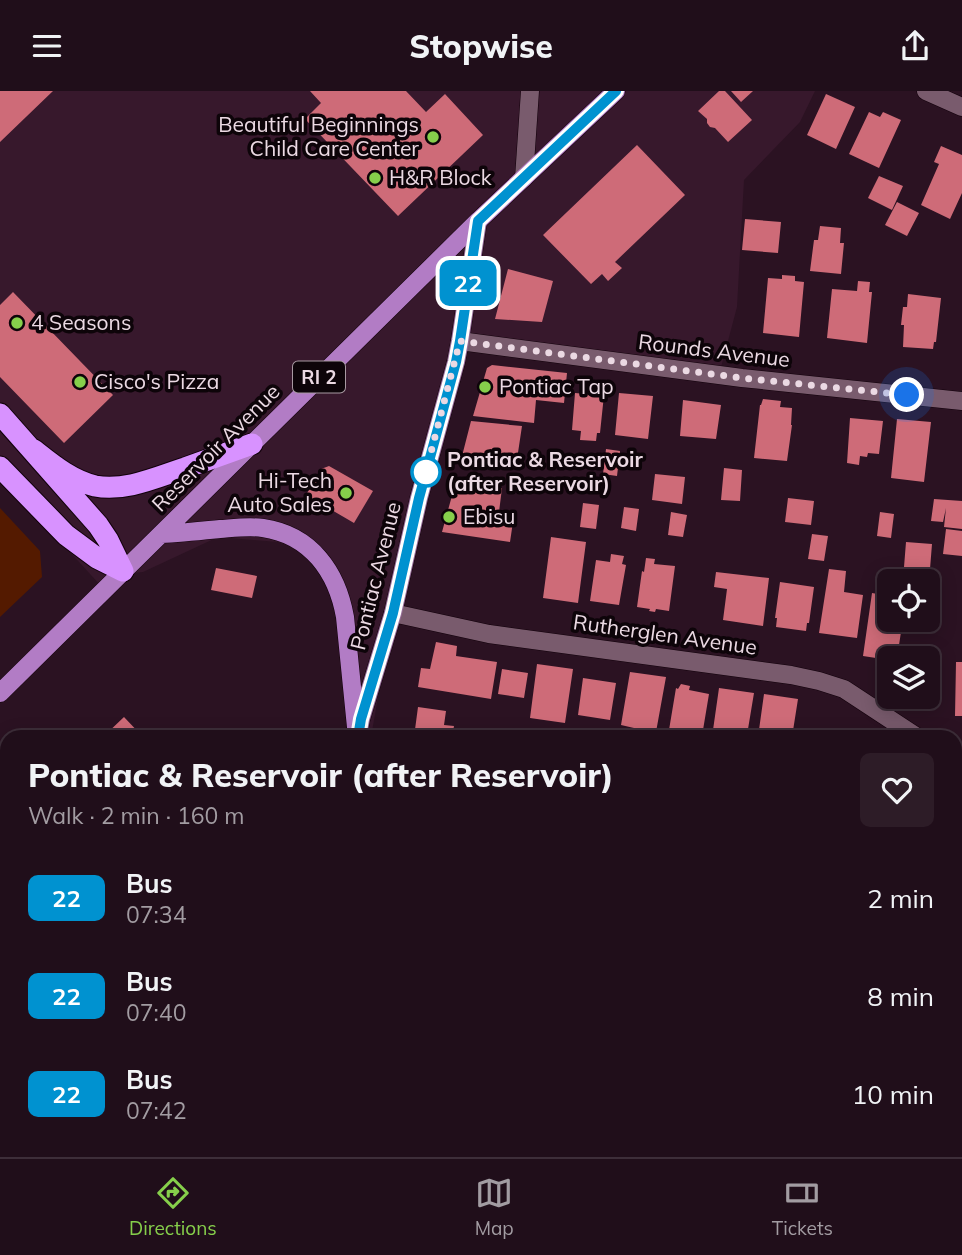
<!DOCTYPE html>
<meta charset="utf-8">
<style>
:root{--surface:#200e1a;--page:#2d1c27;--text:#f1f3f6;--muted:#a29ca2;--line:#3d2e39;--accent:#86cf4b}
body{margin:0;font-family:Mulish,sans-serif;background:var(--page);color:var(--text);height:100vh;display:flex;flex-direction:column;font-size:26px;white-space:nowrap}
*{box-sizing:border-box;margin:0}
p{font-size:23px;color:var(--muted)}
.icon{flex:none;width:38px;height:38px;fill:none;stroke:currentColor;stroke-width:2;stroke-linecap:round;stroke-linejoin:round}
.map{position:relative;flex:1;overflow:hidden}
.drawer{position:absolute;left:0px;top:639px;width:962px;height:429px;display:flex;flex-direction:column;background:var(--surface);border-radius:21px 21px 0 0;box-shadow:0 4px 18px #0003,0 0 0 2px var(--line)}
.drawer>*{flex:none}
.badge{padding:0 14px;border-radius:10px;font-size:24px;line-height:46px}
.fabs{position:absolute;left:877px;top:478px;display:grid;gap:14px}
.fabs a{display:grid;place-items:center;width:63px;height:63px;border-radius:10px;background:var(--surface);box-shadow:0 4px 18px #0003,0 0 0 2px var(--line);font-size:35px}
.you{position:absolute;width:35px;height:35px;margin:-18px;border:5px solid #fff;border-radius:50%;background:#1a73e8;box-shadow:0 0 0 10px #1a73e833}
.map>.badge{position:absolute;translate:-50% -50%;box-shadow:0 0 0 4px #fff}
.round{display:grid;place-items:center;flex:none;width:74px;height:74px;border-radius:10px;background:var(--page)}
.overview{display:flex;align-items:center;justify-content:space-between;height:119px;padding:0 28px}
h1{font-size:33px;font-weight:800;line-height:52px}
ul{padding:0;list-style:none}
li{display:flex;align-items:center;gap:21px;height:98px;padding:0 28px}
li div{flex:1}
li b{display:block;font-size:26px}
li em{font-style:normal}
li .badge{min-width:77px;font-weight:700;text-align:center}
header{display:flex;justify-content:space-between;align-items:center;height:91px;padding:0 28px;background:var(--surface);font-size:32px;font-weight:800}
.tabs{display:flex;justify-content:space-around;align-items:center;height:98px;border-top:2px solid var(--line);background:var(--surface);font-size:19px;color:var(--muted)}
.tabs a{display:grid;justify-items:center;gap:4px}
.tabs .selected{color:var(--accent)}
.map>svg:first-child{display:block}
</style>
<header><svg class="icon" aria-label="menu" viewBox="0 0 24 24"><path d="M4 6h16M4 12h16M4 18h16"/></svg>Stopwise<svg class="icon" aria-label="share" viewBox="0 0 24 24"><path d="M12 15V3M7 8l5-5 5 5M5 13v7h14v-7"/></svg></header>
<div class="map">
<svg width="962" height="1066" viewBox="0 0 962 1066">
<rect width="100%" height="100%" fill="#2b1222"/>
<path fill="#37182c" d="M 0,0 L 815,0 L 800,31 L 744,89 L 737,216 L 720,280 L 463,249 L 390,538 L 371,646 L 361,646 L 339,495 L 302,460 L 278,451 L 218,446 L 143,481 L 132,482 L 102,496 L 0,385 Z"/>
<path fill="#541a00" d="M 0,417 L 40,460 L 42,486 L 0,526 Z"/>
<path fill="#ce6b78" d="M 0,0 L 53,0 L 0,51 Z
M 310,0 L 406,0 L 426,21 L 445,3 L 483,44 L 398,125 L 305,28 L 321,12 Z
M 719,0 L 725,0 L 752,29 L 728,51 L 715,37 L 710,36 L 707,32 L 707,28 L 698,20 Z
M 731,0 L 753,0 L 741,11 Z
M 826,3 L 855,16 L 836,58 L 807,44 Z
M 869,21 L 880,26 L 883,21 L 901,29 L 879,77 L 849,63 Z
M 637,54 L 685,104 L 615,171 L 622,177 L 608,190 L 602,183 L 591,193 L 543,144 Z
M 941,55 L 962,64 L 962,102 L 950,128 L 921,114 L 939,73 L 934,71 Z
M 879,85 L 903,95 L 892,119 L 868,107 Z
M 897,111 L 919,122 L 907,145 L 885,134 Z
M 745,128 L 781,131 L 778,162 L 742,159 Z
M 820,135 L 841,137 L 840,152 L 844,152 L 841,183 L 810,180 L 814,149 L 818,149 Z
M 508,178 L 553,190 L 542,231 L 495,228 Z
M 782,184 L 795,185 L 795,190 L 804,191 L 799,246 L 763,242 L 768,187 L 782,188 Z
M 858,190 L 870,191 L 869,201 L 872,201 L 867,252 L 827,247 L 832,198 L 857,200 Z
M 13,201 L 113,304 L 64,352 L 0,286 L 0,214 Z
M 908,203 L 941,207 L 936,251 L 934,251 L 933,258 L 903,256 L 904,234 L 901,234 L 903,216 L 907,216 Z
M 492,274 L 567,282 L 564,312 L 536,309 L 534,332 L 473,325 L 487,277 Z
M 587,299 L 595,299 L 595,304 L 604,304 L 600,342 L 597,342 L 596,350 L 580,349 L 581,340 L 572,339 L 575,302 L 586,303 Z
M 619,302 L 653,305 L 648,348 L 615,344 Z
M 763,308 L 781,310 L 780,316 L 792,317 L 791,334 L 792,334 L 787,370 L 754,367 L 760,314 L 761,314 Z
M 683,309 L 721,314 L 716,348 L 680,345 Z
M 850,327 L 883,330 L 879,363 L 868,362 L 867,366 L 860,365 L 859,374 L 847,372 Z
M 897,328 L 931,331 L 924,391 L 891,387 Z
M 471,330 L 522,335 L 516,375 L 461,369 Z
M 606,358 L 620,360 L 617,385 L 603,383 Z
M 329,375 L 373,400 L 354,432 L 306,404 L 321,378 Z
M 724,377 L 742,379 L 740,410 L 721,409 Z
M 655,383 L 685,386 L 682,413 L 652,409 Z
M 456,390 L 502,397 L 499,421 L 514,424 L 510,451 L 442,441 Z
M 788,407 L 814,410 L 811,434 L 785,431 Z
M 934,408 L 962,410 L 962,438 L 944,436 L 946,417 L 943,431 L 931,430 Z
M 583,412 L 599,414 L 596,438 L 580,436 Z
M 624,416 L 639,418 L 636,440 L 621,437 Z
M 671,421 L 687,424 L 683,446 L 668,444 Z
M 880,421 L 894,423 L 891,447 L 877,445 Z
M 946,438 L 962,440 L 962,465 L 943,463 Z
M 812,443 L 828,445 L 824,470 L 808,468 Z
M 551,446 L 586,451 L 578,512 L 543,507 Z
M 906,451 L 932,453 L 930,478 L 904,476 Z
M 611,463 L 624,465 L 622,473 L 626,474 L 619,514 L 590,510 L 596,469 L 610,471 Z
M 646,467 L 655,468 L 654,473 L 675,475 L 669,520 L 656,518 L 655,521 L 649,520 L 650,518 L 637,516 L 642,480 L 644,481 Z
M 216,477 L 257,485 L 252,507 L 211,499 Z
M 829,478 L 846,480 L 844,501 L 863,504 L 857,547 L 819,542 Z
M 716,481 L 769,487 L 763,535 L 723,529 L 727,498 L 714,496 Z
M 780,491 L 814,496 L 809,532 L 807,532 L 806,540 L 776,536 L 777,527 L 775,527 Z
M 872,502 L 889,505 L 889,528 L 903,528 L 897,567 L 889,567 L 889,569 L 863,565 Z
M 436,551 L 457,555 L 456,565 L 497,571 L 491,608 L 418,596 L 421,577 L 430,578 Z
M 956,571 L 962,571 L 962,625 L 955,625 Z
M 537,573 L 573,578 L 565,632 L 530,627 Z
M 502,578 L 528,582 L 524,607 L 498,603 Z
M 630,581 L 666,586 L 656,641 L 634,638 L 634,637 L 621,634 Z
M 583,587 L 616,592 L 610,629 L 578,624 Z
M 681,593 L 690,595 L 689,599 L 709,603 L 702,645 L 677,640 L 677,643 L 669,639 L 676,597 L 678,598 Z
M 719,597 L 754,602 L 747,644 L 713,639 Z
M 764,603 L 798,608 L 792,646 L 758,646 Z
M 418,616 L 446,620 L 444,634 L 454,635 L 452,646 L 414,646 Z
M 124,626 L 143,646 L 103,646 Z
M 7,737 L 7,856 L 0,849 L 0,744 Z
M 956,874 L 962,874 L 962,922 L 956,922 Z
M 956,1025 L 962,1025 L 962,1063 L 949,1063 L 949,1060 L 956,1060 Z
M 474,1060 L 547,1060 L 547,1066 L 474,1066 Z"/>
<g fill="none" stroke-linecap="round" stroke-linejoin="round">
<defs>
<path id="street" d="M 926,0 L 962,16
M 524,87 L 530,0
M 460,250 L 742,287 L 962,310
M 393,522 L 489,543 L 791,584 L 819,590 L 844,598 L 917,646
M 956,671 L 962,675
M 956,974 L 962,974"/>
<path id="secondary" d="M 358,644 L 361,628 L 393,522 L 419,407 L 456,271 L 460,250 L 478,130
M 373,1060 L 374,1066"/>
<path id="primary" d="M 161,443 C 181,442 200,440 220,438 C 234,437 249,435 263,437 C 311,444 337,481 345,526 L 357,646
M 0,602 L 478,130 L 616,0"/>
<path id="highway" d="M 0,323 L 98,434 L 108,449 L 123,480
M 34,359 C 53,374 71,389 95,395 C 125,401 157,386 185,377 C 207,369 230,361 252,353
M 0,376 L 66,444 L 97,467 L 123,480"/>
</defs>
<use href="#street" stroke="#12010b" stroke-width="19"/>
<use href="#secondary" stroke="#12010b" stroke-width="19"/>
<use href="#primary" stroke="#12010b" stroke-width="19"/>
<use href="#highway" stroke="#12010b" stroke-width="23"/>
<use href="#street" stroke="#795b6d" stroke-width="18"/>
<use href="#secondary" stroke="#966c99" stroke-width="18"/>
<use href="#primary" stroke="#b27cc5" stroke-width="18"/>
<use href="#highway" stroke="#d892ff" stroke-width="21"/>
</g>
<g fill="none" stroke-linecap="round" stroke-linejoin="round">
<defs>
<path id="line" d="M 358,646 L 361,628 L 393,522 L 419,407 L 456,271 L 460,250 L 478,130 L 616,0"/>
</defs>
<use href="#line" stroke="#fff" stroke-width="16"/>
<use href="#line" stroke="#0092d0" stroke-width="10"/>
<path stroke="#ebd9e3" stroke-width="7" stroke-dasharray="0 12.6" d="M 426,381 L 424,388 L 460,250 L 742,287 L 907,304"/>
</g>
<g fill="#86cf4b" stroke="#0d0409" stroke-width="2.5">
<circle cx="433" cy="46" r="7"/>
<circle cx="375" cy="87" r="7"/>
<circle cx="17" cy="232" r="7"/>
<circle cx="80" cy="291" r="7"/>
<circle cx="485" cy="296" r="7"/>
<circle cx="346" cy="402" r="7"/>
<circle cx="449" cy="426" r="7"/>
</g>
<circle fill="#fff" stroke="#0092d0" stroke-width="3.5" cx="426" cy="381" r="14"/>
<g text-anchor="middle" stroke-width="7" stroke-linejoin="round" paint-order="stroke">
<rect fill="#0d0409" stroke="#a899a2" stroke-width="2" x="293" y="270.5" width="52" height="31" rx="5"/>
<g font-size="19" font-weight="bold" fill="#ebd9e3">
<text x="319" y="293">RI 2</text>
</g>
<g font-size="21" fill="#ebd9e3" stroke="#0d0409" text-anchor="start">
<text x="419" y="41" text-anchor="end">Beautiful Beginnings<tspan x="419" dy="24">Child Care Center</tspan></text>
<text x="389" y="94">H&amp;R Block</text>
<text x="31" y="239">4 Seasons</text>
<text x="94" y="298">Cisco's Pizza</text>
<text x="499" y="303">Pontiac Tap</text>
<text x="332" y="397" text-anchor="end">Hi-Tech<tspan x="332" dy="24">Auto Sales</tspan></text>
<text x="463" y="433">Ebisu</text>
</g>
<g font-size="21" fill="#ebd9e3" stroke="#0d0409">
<text transform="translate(714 260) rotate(7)" y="7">Rounds Avenue</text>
<text transform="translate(216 357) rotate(-45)" y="7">Reservoir Avenue</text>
<text transform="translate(376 485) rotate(-76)" y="7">Pontiac Avenue</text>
<text transform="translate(665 544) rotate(8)" y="7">Rutherglen Avenue</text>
</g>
<g font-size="21" font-weight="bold" fill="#ebd9e3" stroke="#0d0409" text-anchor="start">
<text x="447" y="376">Pontiac &amp; Reservoir<tspan x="447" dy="24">(after Reservoir)</tspan></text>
</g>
</g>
</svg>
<div class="fabs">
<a><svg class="icon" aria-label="locate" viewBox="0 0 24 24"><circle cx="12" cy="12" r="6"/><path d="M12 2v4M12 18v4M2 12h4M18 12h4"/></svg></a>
<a><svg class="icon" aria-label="layers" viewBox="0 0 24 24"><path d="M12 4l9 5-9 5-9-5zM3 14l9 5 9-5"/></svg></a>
</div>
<div class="you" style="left:907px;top:304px"></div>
<b class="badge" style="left:468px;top:192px;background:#0092d0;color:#fff">22</b>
<section class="drawer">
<div class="overview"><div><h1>Pontiac &amp; Reservoir (after Reservoir)</h1><p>Walk · 2 min · 160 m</p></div><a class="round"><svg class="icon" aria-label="heart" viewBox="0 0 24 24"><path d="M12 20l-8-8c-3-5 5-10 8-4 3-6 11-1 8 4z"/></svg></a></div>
<ul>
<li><span class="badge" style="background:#0092d0;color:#fff">22</span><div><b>Bus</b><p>07:34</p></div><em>2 min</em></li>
<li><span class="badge" style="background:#0092d0;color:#fff">22</span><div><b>Bus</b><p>07:40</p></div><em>8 min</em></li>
<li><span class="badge" style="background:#0092d0;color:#fff">22</span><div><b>Bus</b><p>07:42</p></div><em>10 min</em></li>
</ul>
</section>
</div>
<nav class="tabs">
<a class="selected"><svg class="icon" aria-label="directions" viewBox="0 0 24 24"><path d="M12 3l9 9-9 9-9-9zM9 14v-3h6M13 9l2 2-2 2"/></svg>Directions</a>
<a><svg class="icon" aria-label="map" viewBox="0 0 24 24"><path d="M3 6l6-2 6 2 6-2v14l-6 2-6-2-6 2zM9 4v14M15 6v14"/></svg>Map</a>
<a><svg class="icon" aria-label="tickets" viewBox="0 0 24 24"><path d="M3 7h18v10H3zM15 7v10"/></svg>Tickets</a>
</nav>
